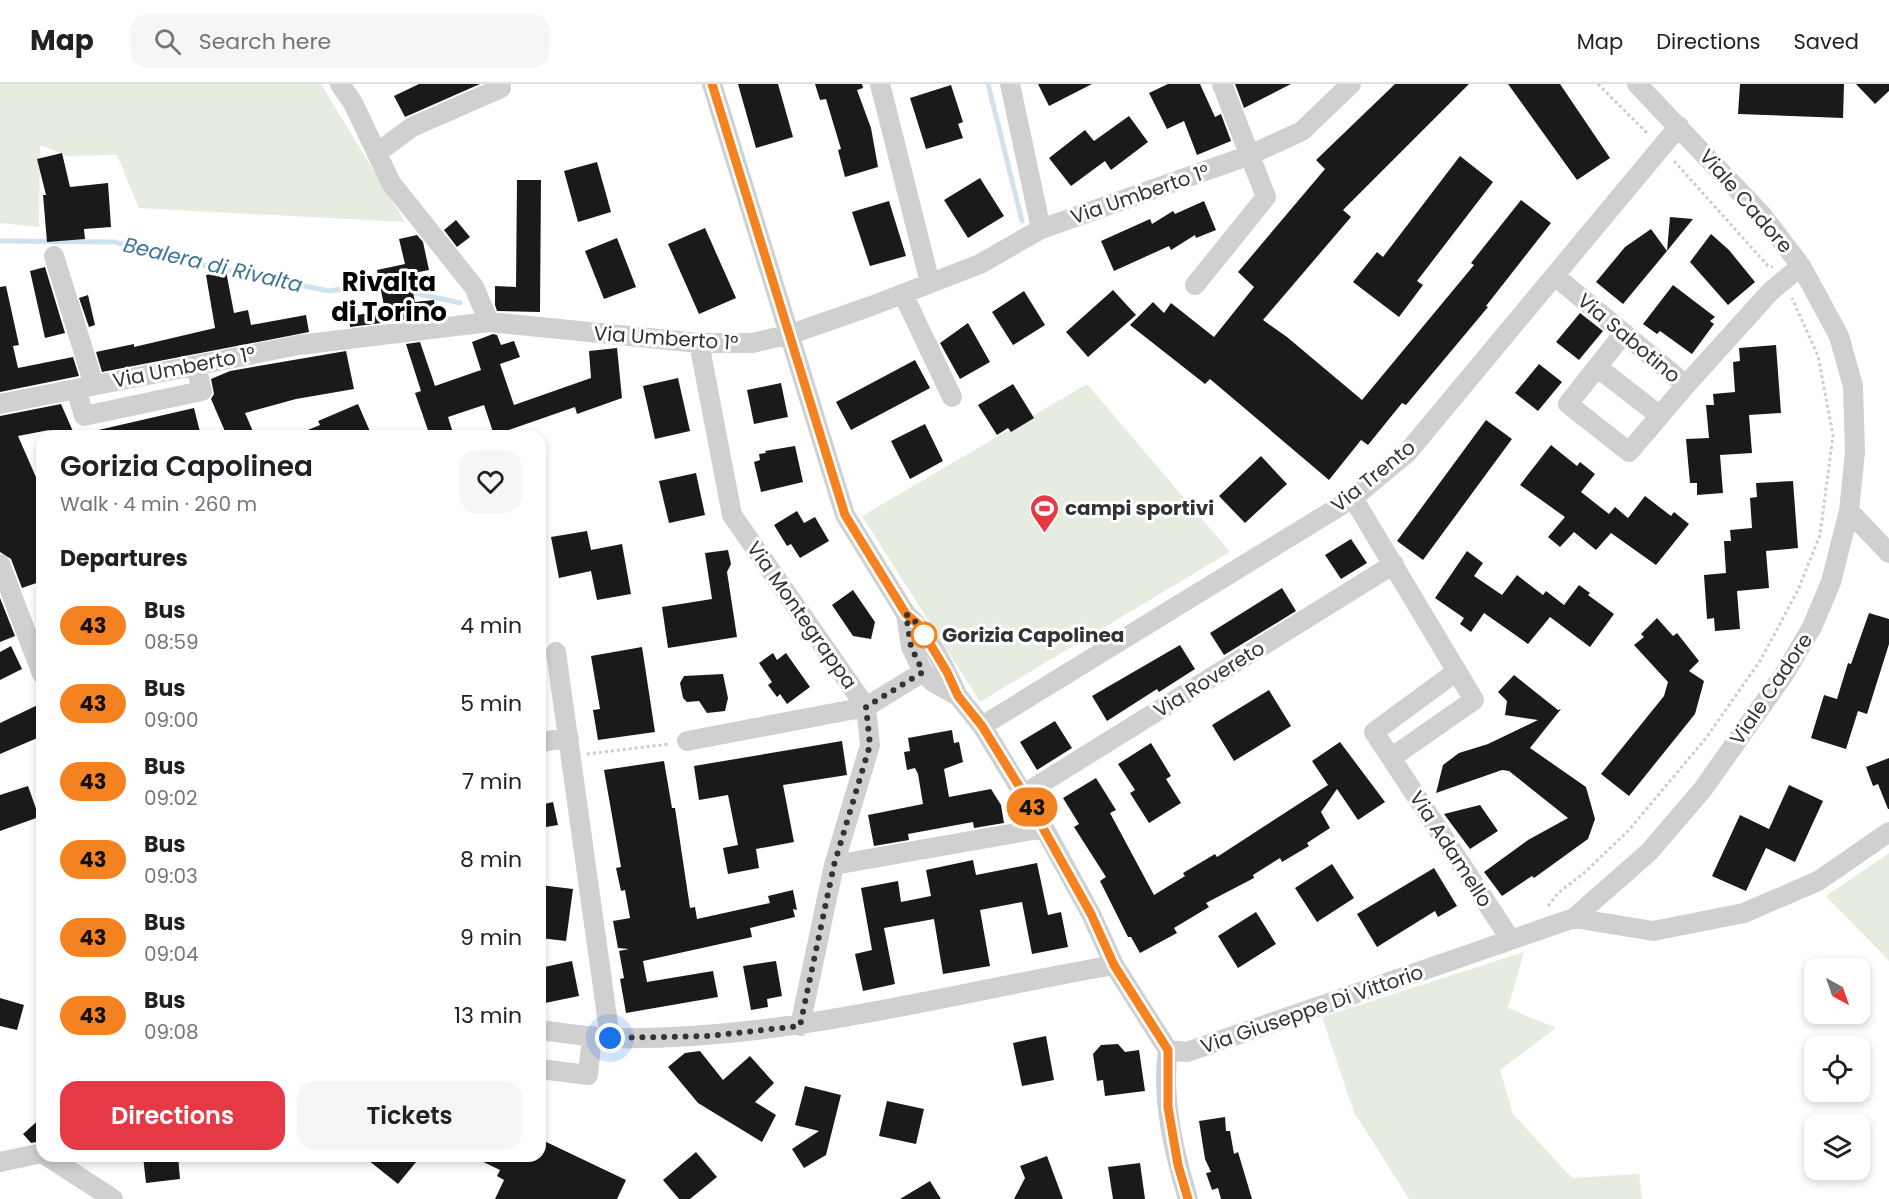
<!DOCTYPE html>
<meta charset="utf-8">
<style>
:root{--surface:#fff;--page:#f6f6f6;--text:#202124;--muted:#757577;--line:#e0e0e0;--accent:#e63946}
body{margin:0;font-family:Poppins,sans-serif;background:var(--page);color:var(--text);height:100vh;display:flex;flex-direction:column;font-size:22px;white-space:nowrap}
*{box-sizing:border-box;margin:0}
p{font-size:20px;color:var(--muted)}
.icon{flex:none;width:33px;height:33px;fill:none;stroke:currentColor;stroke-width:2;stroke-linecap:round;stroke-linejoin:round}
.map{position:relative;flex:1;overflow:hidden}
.details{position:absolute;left:36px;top:346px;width:510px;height:732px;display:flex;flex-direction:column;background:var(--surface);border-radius:18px;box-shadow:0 3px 9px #0003}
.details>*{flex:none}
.badge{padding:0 12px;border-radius:20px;font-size:21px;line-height:39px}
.needle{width:39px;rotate:140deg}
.controls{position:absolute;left:1804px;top:874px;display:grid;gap:12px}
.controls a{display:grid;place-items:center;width:66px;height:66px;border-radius:12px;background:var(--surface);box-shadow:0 3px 9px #0003;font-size:30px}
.you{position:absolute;width:30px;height:30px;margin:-15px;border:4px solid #fff;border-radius:50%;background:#1a73e8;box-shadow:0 0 0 9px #1a73e833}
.map>.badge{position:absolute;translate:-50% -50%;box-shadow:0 0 0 3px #fff}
h2{padding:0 24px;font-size:22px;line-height:54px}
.round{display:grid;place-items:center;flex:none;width:63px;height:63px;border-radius:18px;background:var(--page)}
.head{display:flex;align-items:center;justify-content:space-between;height:102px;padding:0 24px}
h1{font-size:28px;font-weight:600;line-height:45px}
.primary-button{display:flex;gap:12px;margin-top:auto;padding:12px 24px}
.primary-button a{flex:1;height:69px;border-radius:18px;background:var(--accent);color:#fff;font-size:24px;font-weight:600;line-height:69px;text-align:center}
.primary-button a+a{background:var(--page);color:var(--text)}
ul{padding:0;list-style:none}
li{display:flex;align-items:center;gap:18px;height:78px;padding:0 24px}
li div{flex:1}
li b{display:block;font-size:22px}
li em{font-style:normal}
li .badge{min-width:66px;font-weight:700;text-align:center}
header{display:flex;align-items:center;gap:36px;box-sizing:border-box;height:84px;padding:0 30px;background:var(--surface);border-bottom:2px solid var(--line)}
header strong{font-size:28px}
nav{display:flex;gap:33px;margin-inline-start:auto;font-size:21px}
.search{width:420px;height:54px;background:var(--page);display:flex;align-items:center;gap:15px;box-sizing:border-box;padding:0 21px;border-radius:18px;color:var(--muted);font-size:22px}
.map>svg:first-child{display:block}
</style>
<header>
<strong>Map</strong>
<div class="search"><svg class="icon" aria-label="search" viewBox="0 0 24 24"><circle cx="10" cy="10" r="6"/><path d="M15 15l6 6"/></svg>Search here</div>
<nav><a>Map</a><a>Directions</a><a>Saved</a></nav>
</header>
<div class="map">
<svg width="1889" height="1115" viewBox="0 0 1889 1115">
<rect width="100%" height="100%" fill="#fff"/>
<path fill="#e6ecdf" d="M 0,0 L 321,0 L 405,138 L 139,124 L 117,71 L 67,72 L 40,61 L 39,143 L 0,139 Z
M 1087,300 L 1230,468 L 980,618 L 862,432 Z
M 1889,769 L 1889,877 L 1826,812 Z
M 1524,868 L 1508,924 L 1556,944 L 1500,986 L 1513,1030 L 1572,1094 L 1639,1090 L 1642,1115 L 1409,1115 L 1354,1028 L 1322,933 Z"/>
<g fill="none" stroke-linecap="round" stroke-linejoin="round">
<path stroke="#cfe2ee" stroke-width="5" d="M 988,0 L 1022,137
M 0,157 L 114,158 L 211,183 L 329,207 L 377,200 L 385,202
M 406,207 L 460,219"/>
</g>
<path fill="#1a1a1a" d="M 419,0 L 480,0 L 405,33 L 394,12 Z
M 738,0 L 778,0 L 793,53 L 756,64 Z
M 815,0 L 862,0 L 863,4 L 857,6 L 871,44 L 878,83 L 845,93 L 838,66 L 841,65 L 826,15 L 820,16 Z
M 1038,0 L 1092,0 L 1049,22 Z
M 1168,0 L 1200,0 L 1215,33 L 1221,30 L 1231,57 L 1197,71 L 1184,37 L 1167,45 L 1149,9 Z
M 1235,0 L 1291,0 L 1244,24 Z
M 1395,0 L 1469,0 L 1343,126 L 1351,133 L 1263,236 L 1287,253 L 1362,316 L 1474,181 L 1471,179 L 1521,116 L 1551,139 L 1486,222 L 1488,223 L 1406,321 L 1402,319 L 1368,361 L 1361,356 L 1329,396 L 1210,295 L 1205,300 L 1130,241 L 1153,218 L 1164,229 L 1171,219 L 1214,253 L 1254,203 L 1238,188 L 1325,85 L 1316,76 Z
M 1508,0 L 1560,0 L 1610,74 L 1577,96 Z
M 1740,0 L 1844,0 L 1843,34 L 1738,30 Z
M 1856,0 L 1889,0 L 1889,7 L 1875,20 Z
M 951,1 L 963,38 L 958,40 L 963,54 L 926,65 L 910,14 Z
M 1129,32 L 1148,58 L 1111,86 L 1105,77 L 1071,102 L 1049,74 L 1085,46 L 1094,57 Z
M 62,69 L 70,103 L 108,99 L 111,143 L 84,145 L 85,155 L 47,158 L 43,111 L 46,111 L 37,75 Z
M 1460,72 L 1493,98 L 1417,197 L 1423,201 L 1399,233 L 1353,198 L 1377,168 L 1383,173 Z
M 597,78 L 611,128 L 578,138 L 564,87 Z
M 980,94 L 1004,132 L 968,154 L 944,116 Z
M 517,96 L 541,96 L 540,228 L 497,227 L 495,221 L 495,202 L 516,203 Z
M 889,117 L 906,172 L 870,182 L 852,128 Z
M 1204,117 L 1216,146 L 1196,154 L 1195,151 L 1171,166 L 1169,162 L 1114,187 L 1101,157 L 1150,135 L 1152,140 L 1173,127 L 1175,130 Z
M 1670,133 L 1693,135 L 1667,167 Z
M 456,136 L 470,153 L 457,163 L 444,146 Z
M 705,144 L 736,214 L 699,230 L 668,160 Z
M 1651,145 L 1667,167 L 1623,220 L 1596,198 L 1625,163 Z
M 1711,150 L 1729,166 L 1755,198 L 1728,221 L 1690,178 Z
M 417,151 L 423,158 L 429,186 L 409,190 L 415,218 L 434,216 L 436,232 L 350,243 L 349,232 L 385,227 L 377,186 L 405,180 L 399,155 Z
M 617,154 L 636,203 L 604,215 L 585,167 Z
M 45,183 L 65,249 L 45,254 L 30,187 Z
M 226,187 L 234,229 L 248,226 L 251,241 L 306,231 L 309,248 L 102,288 L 96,268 L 134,260 L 134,263 L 215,244 L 206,191 Z
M 1673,201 L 1715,233 L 1710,237 L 1714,240 L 1692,270 L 1660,247 L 1657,250 L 1643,240 Z
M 6,202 L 19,261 L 13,262 L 18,284 L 73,273 L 79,292 L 0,308 L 0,203 Z
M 1113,206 L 1136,231 L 1088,273 L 1066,248 Z
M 1024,207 L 1045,241 L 1013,261 L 992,228 Z
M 88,211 L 95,241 L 89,243 L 79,214 Z
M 1580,229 L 1603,247 L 1579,276 L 1556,258 Z
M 968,239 L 990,278 L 960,295 L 940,259 Z
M 493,250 L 497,251 L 501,261 L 514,257 L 520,273 L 500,280 L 514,321 L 591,294 L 589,267 L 617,264 L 622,314 L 577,330 L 575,323 L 494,351 L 484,321 L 448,333 L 454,352 L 430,352 L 415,309 L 421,307 L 406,260 L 420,258 L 435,302 L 481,286 L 472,258 Z
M 1776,261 L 1781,329 L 1749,331 L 1752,369 L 1720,371 L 1723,409 L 1697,411 L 1697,399 L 1690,399 L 1686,355 L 1709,354 L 1706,321 L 1714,321 L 1713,310 L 1735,308 L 1733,278 L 1740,277 L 1739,264 Z
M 346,267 L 354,305 L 296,315 L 245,329 L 255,352 L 227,352 L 211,315 L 214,310 L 211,295 L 230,287 Z
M 915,276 L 930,304 L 851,346 L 836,318 Z
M 1539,280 L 1562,298 L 1538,327 L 1515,309 Z
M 678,294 L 690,347 L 655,355 L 643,302 Z
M 781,299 L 788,333 L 754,340 L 747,306 Z
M 1013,300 L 1034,334 L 1011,348 L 1008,344 L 997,351 L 978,321 Z
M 61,320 L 75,352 L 52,352 L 49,346 L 18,352 L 42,407 L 42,497 L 22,504 L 11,475 L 0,468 L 0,332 Z
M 358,320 L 372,352 L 293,352 L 320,341 L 318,337 Z
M 194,324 L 201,352 L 94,352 L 94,347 Z
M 1486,336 L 1512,355 L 1423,476 L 1397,457 Z
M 925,340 L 943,377 L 910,395 L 891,357 Z
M 1551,361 L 1577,382 L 1580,378 L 1595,390 L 1581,408 L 1609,430 L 1615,423 L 1628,434 L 1645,412 L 1671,432 L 1674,428 L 1689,440 L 1656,481 L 1611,449 L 1596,466 L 1574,448 L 1560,463 L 1548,453 L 1565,433 L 1520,401 Z
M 795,362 L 803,398 L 761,408 L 754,378 L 760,376 L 759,370 L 766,369 L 765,367 Z
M 1261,372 L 1287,400 L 1245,439 L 1219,412 Z
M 696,389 L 705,431 L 669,439 L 659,397 Z
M 1793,397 L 1798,464 L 1766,467 L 1769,504 L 1737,507 L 1740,545 L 1715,547 L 1714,534 L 1707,535 L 1704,491 L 1726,489 L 1724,457 L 1731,457 L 1730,446 L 1752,444 L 1750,414 L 1757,413 L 1756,399 Z
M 797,427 L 804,439 L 815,433 L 829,457 L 800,474 L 791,460 L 787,462 L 774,441 Z
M 587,447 L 591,466 L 622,460 L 631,510 L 597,516 L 591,487 L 559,494 L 551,453 Z
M 1351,455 L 1367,479 L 1341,495 L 1325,471 Z
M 728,466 L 731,480 L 727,488 L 737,553 L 668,564 L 662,523 L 712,515 L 705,469 Z
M 1467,467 L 1483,479 L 1474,492 L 1502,511 L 1517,491 L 1543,511 L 1546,507 L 1564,521 L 1579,501 L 1590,509 L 1588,511 L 1614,530 L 1590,563 L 1550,533 L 1528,560 L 1484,529 L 1471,548 L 1460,540 L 1464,534 L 1435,514 Z
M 1282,504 L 1296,527 L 1224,571 L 1210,549 Z
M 853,506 L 875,538 L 871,555 L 853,552 L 832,521 Z
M 0,514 L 15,552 L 0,558 Z
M 1869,529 L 1889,535 L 1889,560 L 1867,630 L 1858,627 L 1846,665 L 1811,654 L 1824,611 L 1837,615 L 1848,579 L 1851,580 Z
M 1657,534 L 1673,552 L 1677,549 L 1699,577 L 1689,587 L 1704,597 L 1695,630 L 1629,712 L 1601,690 L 1664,612 L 1668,598 L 1634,561 L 1644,553 L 1641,550 Z
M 1180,561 L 1195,585 L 1159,608 L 1157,605 L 1107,637 L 1092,612 Z
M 11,562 L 22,585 L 0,596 L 0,568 Z
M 642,563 L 655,648 L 598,656 L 593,626 L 600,625 L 591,572 Z
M 773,569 L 777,576 L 786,569 L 810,603 L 787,620 L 780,610 L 777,613 L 768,601 L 772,598 L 759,579 Z
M 723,590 L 728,614 L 725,627 L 707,629 L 699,617 L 687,618 L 683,614 L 680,599 L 684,592 Z
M 1514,591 L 1558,626 L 1561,625 L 1530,664 L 1586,703 L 1595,735 L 1588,755 L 1534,794 L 1532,792 L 1502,812 L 1484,788 L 1528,756 L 1568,734 L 1509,687 L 1502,686 L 1436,709 L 1443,681 L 1459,669 L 1488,660 L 1538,636 L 1505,631 L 1507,617 L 1498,608 Z
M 1269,606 L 1291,642 L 1234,677 L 1212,641 Z
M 42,619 L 42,652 L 0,670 L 0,639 Z
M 1055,637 L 1072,664 L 1037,686 L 1020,658 Z
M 952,646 L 954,659 L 959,658 L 963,678 L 944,685 L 949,713 L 991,705 L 1001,721 L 1004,739 L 974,744 L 973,738 L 908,750 L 909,756 L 874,762 L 868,731 L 923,720 L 918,690 L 915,684 L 907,686 L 904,668 L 910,667 L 908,654 Z
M 842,657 L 847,691 L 783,701 L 794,758 L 756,765 L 759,784 L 728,790 L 723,764 L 738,761 L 728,711 L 699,716 L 694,682 Z
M 1340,658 L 1385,718 L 1358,736 L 1337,705 L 1321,728 L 1330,744 L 1307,759 L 1309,762 L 1282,778 L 1280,774 L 1253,791 L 1254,794 L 1206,819 L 1209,823 L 1174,844 L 1177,849 L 1140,869 L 1131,853 L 1128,853 L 1100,797 L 1106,793 L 1074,743 L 1079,740 L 1063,714 L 1096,694 L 1116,726 L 1110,729 L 1154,811 L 1185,792 L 1183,789 L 1215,770 L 1217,773 L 1328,701 L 1312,677 Z
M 1151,659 L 1171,692 L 1166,695 L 1181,719 L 1149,739 L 1130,709 L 1135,706 L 1118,680 Z
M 1889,674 L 1889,725 L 1888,725 L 1878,700 L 1873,702 L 1866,683 Z
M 664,677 L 672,724 L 675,724 L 690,824 L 695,823 L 697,835 L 770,819 L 768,812 L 793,806 L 797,826 L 793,825 L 795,833 L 750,844 L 752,853 L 643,877 L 647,898 L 713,887 L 718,913 L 626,929 L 620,895 L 624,894 L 619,867 L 629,865 L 618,864 L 613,837 L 630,834 L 625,806 L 621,807 L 616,784 L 621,783 L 604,686 Z
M 1789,701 L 1823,717 L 1795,778 L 1766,764 L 1746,807 L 1712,792 L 1740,731 L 1769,745 Z
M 28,702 L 39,733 L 0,747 L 0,711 Z
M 553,718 L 558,741 L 540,744 L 540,721 Z
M 1480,721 L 1498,747 L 1470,765 L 1444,730 Z
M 973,776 L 976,791 L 1037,779 L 1048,831 L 1061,828 L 1068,863 L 1032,870 L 1022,818 L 980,826 L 990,882 L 943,890 L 934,835 L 884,844 L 895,900 L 863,907 L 855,870 L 872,866 L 861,804 L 898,797 L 901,818 L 931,812 L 926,786 Z
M 1332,780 L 1354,814 L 1317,838 L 1295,804 Z
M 1434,784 L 1457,822 L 1438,833 L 1435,827 L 1377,863 L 1357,830 Z
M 540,801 L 573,805 L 566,857 L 540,854 Z
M 1256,828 L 1276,860 L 1238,884 L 1218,852 Z
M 572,877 L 579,912 L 545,919 L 540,884 Z
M 776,877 L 782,912 L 767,915 L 768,923 L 751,926 L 743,882 Z
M 0,914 L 24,921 L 17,946 L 0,942 Z
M 1046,952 L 1054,996 L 1022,1002 L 1013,959 Z
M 1118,960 L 1125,968 L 1139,966 L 1145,1007 L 1105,1012 L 1103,996 L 1097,997 L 1093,970 L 1101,961 Z
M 700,967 L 723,996 L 750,972 L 774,999 L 755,1018 L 776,1031 L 762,1058 L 698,1019 L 668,983 L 685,969 Z
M 805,1002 L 841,1011 L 826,1071 L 804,1084 L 792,1065 L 819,1047 L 795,1041 Z
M 887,1017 L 924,1025 L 916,1060 L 879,1052 Z
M 42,1033 L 42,1057 L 31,1059 L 23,1050 Z
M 1225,1033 L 1226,1047 L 1230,1047 L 1234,1070 L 1238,1068 L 1252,1115 L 1221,1115 L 1218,1104 L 1212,1106 L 1206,1089 L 1211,1088 L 1205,1075 L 1199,1037 Z
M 540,1055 L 626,1096 L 617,1115 L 495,1115 L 504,1096 L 497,1092 L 500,1086 L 471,1072 L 540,1072 Z
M 696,1068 L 717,1093 L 690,1115 L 679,1115 L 663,1096 Z
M 143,1072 L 178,1072 L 180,1095 L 146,1099 Z
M 363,1072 L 421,1072 L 398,1100 Z
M 1047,1072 L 1063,1115 L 1014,1115 L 1025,1094 L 1020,1082 Z
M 1140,1079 L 1145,1115 L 1113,1115 L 1108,1083 Z
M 930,1097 L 941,1115 L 900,1115 Z"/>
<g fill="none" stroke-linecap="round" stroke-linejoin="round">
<path stroke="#cdcdcd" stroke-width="3" stroke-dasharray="3 3" stroke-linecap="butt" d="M 1598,0 L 1648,50
M 1674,77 L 1768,182 L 1773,183
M 587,670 L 670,660
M 1548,822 L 1558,809 L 1584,789 L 1628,747 L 1706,654 L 1760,577 L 1798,506 L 1820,451 L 1833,351 L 1818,272 L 1792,214"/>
<path stroke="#d0d0d0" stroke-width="20" d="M 340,0 L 353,19 L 391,99 L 474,203 L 489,238
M 712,0 L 845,431 L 906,530 L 911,563 L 923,588 L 933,598 L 958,612 L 982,642 L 1044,744 L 1091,830 L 1114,881 L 1168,966 L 1187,968 L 1574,834 L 1653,847 L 1744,829 L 1818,797 L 1889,748
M 880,0 L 930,199
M 1010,0 L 1041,145
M 377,69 L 412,43 L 501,4 L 500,0
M 54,172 L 94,301
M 1555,192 L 1686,301 L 1770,208 L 1801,182
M 1195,201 L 1266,113 L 1222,0
M 903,210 L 952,313
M 1624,249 L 1568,320 L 1629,368 L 1686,301
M 699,259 L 732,431 L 866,623 L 870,661 L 834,781 L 800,942
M 1597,283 L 1660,332
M 76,305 L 84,332 L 202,307 L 196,282
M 0,320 L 299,261 L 489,238 L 699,259 L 752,259 L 791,250 L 874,221 L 980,180 L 1041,145 L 1250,71 L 1302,47 L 1351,0
M 1353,414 L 1474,616 L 1391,674
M 1849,427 L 1889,469
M 0,480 L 42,590
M 906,530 C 930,551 945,584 958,612
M 556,568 L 610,954
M 1457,587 L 1374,648 L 1511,856
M 982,642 L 1353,414 L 1407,369 L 1679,42
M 687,657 L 866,623 L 923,588
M 540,658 L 569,654
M 1024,710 L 1394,480
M 834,781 L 1044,744
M 1574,834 L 1649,768 L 1703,705 L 1785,589 L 1812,543 L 1831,498 L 1849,427 L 1855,368 L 1853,302 L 1839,252 L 1801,182 L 1762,131 L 1637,0
M 540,946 C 564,949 588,953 612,954 C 783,957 947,910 1114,881
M 1168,966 C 1161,1015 1174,1068 1188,1115
M 540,985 L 588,991 L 592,952
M 47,1072 L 113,1115
M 0,1078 L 42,1069"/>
</g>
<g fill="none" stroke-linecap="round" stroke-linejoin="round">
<defs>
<path id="line" d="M 712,0 L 845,431 L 906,530 L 918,540 L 947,588 L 958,612 L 982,642 L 1024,710 L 1091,830 L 1114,881 L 1168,966 L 1168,1023 L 1178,1081 L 1188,1115"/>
</defs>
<use href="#line" stroke="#fff" stroke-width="14"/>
<use href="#line" stroke="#f58220" stroke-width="9"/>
<path stroke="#333" stroke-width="6" stroke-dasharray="0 10.8" d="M 610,954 L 709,952 L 800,942 L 834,781 L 870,661 L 866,623 L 923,588 L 911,563 L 906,530 L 918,540 L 925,553 L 924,551"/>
</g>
<defs>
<symbol id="stadium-pin" viewBox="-11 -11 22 30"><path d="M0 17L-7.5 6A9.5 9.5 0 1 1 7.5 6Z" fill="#e63946" stroke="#fff"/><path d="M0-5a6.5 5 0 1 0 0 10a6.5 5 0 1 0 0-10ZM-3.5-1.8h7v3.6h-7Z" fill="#fff"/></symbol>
</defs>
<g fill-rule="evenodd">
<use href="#stadium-pin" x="1028" y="408" width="33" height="45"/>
</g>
<circle fill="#fff" stroke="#f58220" stroke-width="3" cx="924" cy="551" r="12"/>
<g text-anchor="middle" stroke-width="6" stroke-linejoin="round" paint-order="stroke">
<g font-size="20" fill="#333" stroke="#fff">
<text transform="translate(1140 110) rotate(-19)" y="7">Via Umberto 1°</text>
<text transform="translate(1746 117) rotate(49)" y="7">Viale Cadore</text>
<text transform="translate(666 254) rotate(4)" y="7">Via Umberto 1°</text>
<text transform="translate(1629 254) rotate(40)" y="7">Via Sabotino</text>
<text transform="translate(184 283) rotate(-11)" y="7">Via Umberto 1°</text>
<text transform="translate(1373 392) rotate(-39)" y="7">Via Trento</text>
<text transform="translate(802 531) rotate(55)" y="7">Via Montegrappa</text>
<text transform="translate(1209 595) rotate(-32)" y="7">Via Rovereto</text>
<text transform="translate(1771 605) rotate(-56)" y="7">Viale Cadore</text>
<text transform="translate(1451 765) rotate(57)" y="7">Via Adamello</text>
<text transform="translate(1312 925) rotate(-19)" y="7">Via Giuseppe Di Vittorio</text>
</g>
<g font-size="20" font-weight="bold" fill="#333" stroke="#fff" text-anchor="start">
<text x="1065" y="431">campi sportivi</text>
</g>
<g font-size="20" font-weight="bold" fill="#333" stroke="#fff" text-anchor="start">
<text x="942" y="558">Gorizia Capolinea</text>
</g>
<g font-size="21" font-style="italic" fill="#3f7597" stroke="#fff">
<text transform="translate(213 181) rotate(13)" y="7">Bealera di Rivalta</text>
</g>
<g font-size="26" font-weight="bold" fill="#000" stroke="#fff">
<text x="389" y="207">Rivalta<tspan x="389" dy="30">di Torino</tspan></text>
</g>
</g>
</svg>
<div class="controls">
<a><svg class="needle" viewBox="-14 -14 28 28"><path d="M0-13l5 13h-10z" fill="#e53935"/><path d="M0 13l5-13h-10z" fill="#757577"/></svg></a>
<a><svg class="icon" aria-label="locate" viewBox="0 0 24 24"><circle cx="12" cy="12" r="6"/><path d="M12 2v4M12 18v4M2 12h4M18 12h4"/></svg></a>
<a><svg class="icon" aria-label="layers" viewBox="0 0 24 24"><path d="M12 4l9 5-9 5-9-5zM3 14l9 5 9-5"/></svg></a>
</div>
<div class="you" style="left:610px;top:954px"></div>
<b class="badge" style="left:1032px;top:723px;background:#f58220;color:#111">43</b>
<section class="details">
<div class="head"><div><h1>Gorizia Capolinea</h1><p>Walk · 4 min · 260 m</p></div><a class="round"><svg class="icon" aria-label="heart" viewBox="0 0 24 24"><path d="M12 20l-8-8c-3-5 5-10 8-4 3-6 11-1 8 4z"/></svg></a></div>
<h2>Departures</h2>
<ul>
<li><span class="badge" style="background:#f58220;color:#111">43</span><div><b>Bus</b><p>08:59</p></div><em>4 min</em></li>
<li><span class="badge" style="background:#f58220;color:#111">43</span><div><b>Bus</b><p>09:00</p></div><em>5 min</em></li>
<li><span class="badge" style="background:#f58220;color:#111">43</span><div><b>Bus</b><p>09:02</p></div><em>7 min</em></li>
<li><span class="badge" style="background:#f58220;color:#111">43</span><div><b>Bus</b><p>09:03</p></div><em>8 min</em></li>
<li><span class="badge" style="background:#f58220;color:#111">43</span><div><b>Bus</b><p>09:04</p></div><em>9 min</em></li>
<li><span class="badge" style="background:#f58220;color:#111">43</span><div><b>Bus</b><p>09:08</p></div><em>13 min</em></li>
</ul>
<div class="primary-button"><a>Directions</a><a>Tickets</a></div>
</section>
</div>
